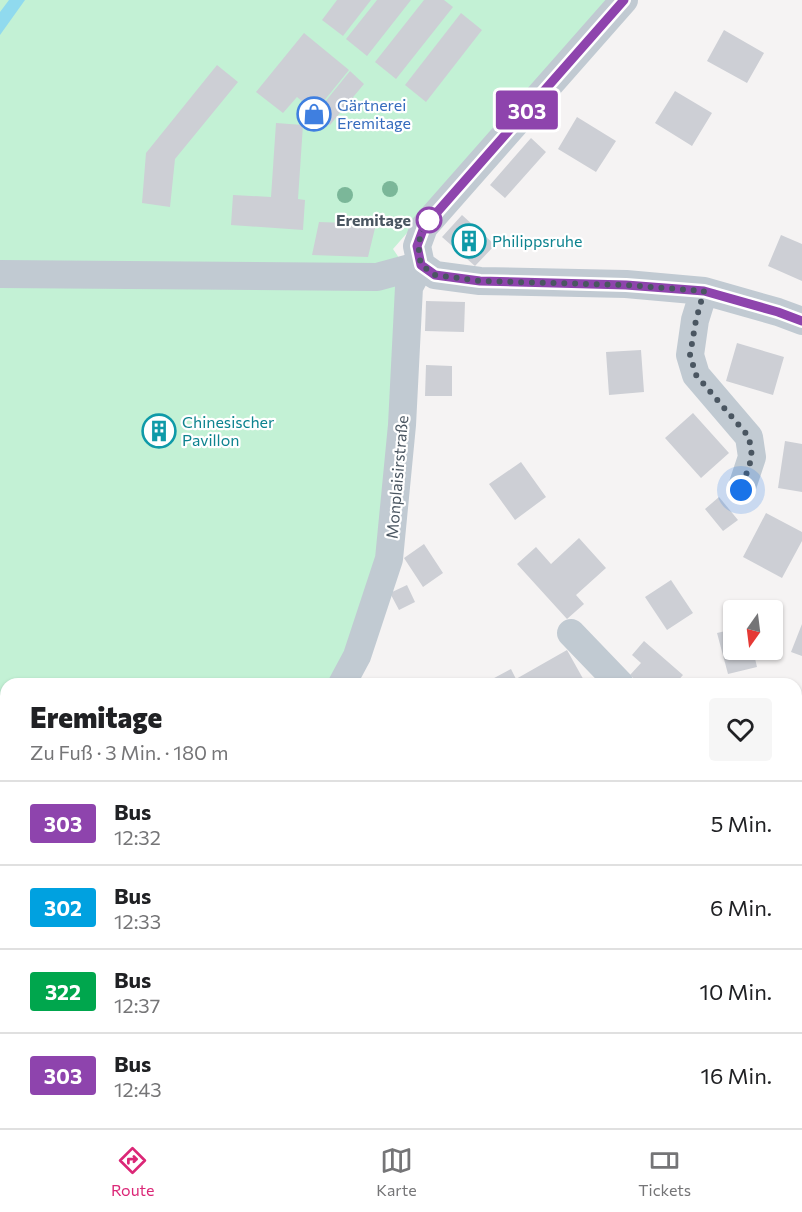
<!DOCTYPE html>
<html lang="de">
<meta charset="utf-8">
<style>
:root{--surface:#fff;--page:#f6f6f6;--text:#202124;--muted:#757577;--line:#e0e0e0;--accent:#db2777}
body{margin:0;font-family:Commissioner,sans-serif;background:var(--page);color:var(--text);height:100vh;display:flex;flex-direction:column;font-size:22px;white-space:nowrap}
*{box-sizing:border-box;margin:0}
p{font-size:20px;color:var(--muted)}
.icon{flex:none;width:33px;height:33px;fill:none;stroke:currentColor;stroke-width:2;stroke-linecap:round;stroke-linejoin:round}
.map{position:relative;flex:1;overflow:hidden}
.sheet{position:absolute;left:0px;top:678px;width:802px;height:450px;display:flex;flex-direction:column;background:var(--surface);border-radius:18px 18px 0 0;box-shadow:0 2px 4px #0004}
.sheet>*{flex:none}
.badge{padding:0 12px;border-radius:4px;font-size:21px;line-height:39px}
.needle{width:39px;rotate:194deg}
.controls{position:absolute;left:723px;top:600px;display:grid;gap:12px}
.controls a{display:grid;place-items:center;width:60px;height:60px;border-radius:6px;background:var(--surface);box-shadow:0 2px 4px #0004;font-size:30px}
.you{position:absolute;width:30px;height:30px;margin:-15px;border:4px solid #fff;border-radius:50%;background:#1a73e8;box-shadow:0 0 0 9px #1a73e833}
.map>.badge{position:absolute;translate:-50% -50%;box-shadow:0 0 0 3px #fff}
.round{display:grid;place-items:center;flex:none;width:63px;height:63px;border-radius:6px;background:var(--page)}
.head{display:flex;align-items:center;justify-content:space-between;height:102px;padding:0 30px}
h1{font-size:28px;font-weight:800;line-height:45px}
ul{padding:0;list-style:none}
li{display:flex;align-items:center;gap:18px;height:84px;padding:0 30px;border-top:2px solid var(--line)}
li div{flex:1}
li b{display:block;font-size:22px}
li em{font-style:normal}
li .badge{min-width:66px;font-weight:700;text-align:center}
.dock{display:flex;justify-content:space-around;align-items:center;height:84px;border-top:2px solid var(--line);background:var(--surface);font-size:16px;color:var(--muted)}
.dock a{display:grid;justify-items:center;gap:3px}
.dock .current{color:var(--accent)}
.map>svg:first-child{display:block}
</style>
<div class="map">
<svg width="802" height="1128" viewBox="0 0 802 1128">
<rect width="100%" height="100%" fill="#f5f3f3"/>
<path fill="#c3f1d5" d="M 0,0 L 611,0 L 393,249 L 416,283 L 395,563 L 346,684 L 6,684 L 6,1122 L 285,1122 L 265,1128 L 0,1128 Z"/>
<path fill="#90daee" d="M 9,0 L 25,0 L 0,35 L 0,12 Z"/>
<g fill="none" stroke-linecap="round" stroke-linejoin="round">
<path stroke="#90daee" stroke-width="36" d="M 217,1122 L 223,1128
M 64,1128 L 82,1122"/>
</g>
<path fill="#cdcfd5" d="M 337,0 L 371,0 L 343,36 L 322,20 Z
M 377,0 L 411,0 L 367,56 L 346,39 Z
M 424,0 L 444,0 L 453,7 L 396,79 L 375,62 Z
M 461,13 L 482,30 L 426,102 L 405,85 Z
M 724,30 L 764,53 L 747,83 L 707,61 Z
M 304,33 L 349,70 L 315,112 L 297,97 L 283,113 L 256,92 Z
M 217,65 L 238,82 L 175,159 L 170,207 L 142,203 L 146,153 Z
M 350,71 L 364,84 L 330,125 L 316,113 Z
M 675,91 L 712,113 L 692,146 L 655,123 Z
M 577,117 L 616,141 L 596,172 L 558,149 Z
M 276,123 L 303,125 L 298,199 L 305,200 L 303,230 L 231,225 L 233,195 L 271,197 Z
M 531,138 L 546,152 L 505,198 L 490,185 Z
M 462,215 L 495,245 L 475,266 L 442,237 Z
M 319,222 L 376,224 L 368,257 L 312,255 Z
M 781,235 L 802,244 L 802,281 L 768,266 Z
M 426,301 L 465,302 L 464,332 L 425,331 Z
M 737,343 L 784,357 L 773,395 L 726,381 Z
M 641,350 L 644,392 L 609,395 L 606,352 Z
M 426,365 L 452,366 L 452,396 L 425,396 Z
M 693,413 L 729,453 L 701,478 L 665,438 Z
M149 431a10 10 0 1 1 20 0a10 10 0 1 1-20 0Z
M 785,441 L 802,444 L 802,492 L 778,488 Z
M 521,462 L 546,497 L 515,520 L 489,484 Z
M 719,497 L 738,520 L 723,531 L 705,509 Z
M 766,513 L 802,532 L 802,541 L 782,578 L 743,557 Z
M 579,538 L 606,568 L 576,595 L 584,604 L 567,619 L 517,564 L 536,547 L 551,564 Z
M 424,544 L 443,573 L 423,587 L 404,558 Z
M 671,580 L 693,613 L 667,630 L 645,597 Z
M 407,585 L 415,602 L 399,610 L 390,593 Z
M 802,624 L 802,656 L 791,652 Z
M 734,629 L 734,650 L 753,650 L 757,667 L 728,674 L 717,633 Z
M 644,641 L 683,675 L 675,684 L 640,684 L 630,675 L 641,663 L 632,655 Z
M 567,650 L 586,684 L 483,684 L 511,669 L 516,679 Z
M 796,728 L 802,731 L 802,741 L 796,750 Z
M 796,1041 L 802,1043 L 802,1079 L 796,1076 Z
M 796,1092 L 802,1093 L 802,1128 L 742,1128 L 744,1122 L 796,1122 Z"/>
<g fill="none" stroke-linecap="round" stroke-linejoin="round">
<path stroke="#c1cad2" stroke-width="28" d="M 421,265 L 435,275 L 480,281 L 626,284 L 704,291 L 778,312 L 802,321
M 421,265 L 417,246 L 424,227 L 624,0
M 0,274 L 377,277 L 421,265
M 704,291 L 695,320 L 690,355 L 696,375 L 749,437 L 752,457 L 741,490
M 571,633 L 620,684
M 342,684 L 357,656 L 389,559 L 402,425 L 409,287 L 421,265
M 796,773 L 802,766
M 796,1008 L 802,1009
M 646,1122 L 651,1128"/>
</g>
<g fill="#7bb799">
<circle cx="390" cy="189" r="8"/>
<circle cx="345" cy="195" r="8"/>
</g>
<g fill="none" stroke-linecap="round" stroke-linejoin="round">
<defs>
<path id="line" d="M 624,0 L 424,227 L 417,246 L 421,265 L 435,275 L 480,281 L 626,285 L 704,291 L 778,312 L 802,321"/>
</defs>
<use href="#line" stroke="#fff" stroke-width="14"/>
<use href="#line" stroke="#8e44ad" stroke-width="9"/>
<path stroke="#4a5661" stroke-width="6" stroke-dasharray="0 10.8" d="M 429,220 C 418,235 417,247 421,265 L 435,275 L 480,281 L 626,285 L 704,291 L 696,320 L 690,355 L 696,375 L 749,437 L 752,457 L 741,490"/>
</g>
<defs>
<symbol id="shop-ring" viewBox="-11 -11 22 22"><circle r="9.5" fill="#fff" stroke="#3f7fe0" stroke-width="1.5"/><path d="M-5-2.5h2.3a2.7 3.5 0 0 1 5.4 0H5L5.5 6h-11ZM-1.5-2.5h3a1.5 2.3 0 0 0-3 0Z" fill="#3f7fe0"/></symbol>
<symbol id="building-ring" viewBox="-11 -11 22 22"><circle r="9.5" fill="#fff" stroke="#0f9aa8" stroke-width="1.5"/><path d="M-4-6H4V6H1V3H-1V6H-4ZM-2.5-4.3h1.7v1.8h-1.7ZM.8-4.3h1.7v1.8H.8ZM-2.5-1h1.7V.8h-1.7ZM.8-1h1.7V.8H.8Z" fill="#0f9aa8"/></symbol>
</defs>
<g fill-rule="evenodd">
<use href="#shop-ring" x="295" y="95" width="38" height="38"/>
<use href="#building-ring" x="450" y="222" width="38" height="38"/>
<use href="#building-ring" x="140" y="412" width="38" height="38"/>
</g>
<circle fill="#fff" stroke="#8e44ad" stroke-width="3" cx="429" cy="220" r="12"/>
<g text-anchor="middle" stroke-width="4.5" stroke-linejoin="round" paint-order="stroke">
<g font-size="16" fill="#366cbe" stroke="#fff" text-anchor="start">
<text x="337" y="111">Gärtnerei<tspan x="337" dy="18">Eremitage</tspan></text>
</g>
<g font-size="16" font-weight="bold" fill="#4a5661" stroke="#fff" text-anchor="end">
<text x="411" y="226">Eremitage</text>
</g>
<g font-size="16" fill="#0d838f" stroke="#fff" text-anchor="start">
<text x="492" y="247">Philippsruhe</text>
<text x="182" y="428">Chinesischer<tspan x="182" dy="18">Pavillon</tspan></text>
</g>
<g font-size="16" fill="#4a5661" stroke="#fff">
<text transform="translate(397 477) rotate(-85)" y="6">Monplaisirstraße</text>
</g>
</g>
</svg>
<div class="controls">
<a><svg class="needle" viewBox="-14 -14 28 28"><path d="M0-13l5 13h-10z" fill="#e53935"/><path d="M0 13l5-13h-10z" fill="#757577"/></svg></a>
</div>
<div class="you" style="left:741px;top:490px"></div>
<b class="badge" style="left:527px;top:110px;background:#8e44ad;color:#fff">303</b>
<section class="sheet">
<div class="head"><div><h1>Eremitage</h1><p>Zu Fuß · 3 Min. · 180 m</p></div><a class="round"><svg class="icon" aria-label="heart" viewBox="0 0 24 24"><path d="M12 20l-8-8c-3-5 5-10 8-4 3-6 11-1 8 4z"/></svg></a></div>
<ul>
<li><span class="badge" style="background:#8e44ad;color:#fff">303</span><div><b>Bus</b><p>12:32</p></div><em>5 Min.</em></li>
<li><span class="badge" style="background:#00a1e0;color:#fff">302</span><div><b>Bus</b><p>12:33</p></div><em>6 Min.</em></li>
<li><span class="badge" style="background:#00a64d;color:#fff">322</span><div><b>Bus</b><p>12:37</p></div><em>10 Min.</em></li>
<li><span class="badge" style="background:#8e44ad;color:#fff">303</span><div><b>Bus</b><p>12:43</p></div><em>16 Min.</em></li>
</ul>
</section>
</div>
<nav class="dock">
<a class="current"><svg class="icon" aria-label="directions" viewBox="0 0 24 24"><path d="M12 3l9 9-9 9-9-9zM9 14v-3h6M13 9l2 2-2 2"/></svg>Route</a>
<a><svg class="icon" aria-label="map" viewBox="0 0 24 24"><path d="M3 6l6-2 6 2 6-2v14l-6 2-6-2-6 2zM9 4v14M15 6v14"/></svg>Karte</a>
<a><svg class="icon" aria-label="tickets" viewBox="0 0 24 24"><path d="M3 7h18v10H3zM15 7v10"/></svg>Tickets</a>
</nav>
